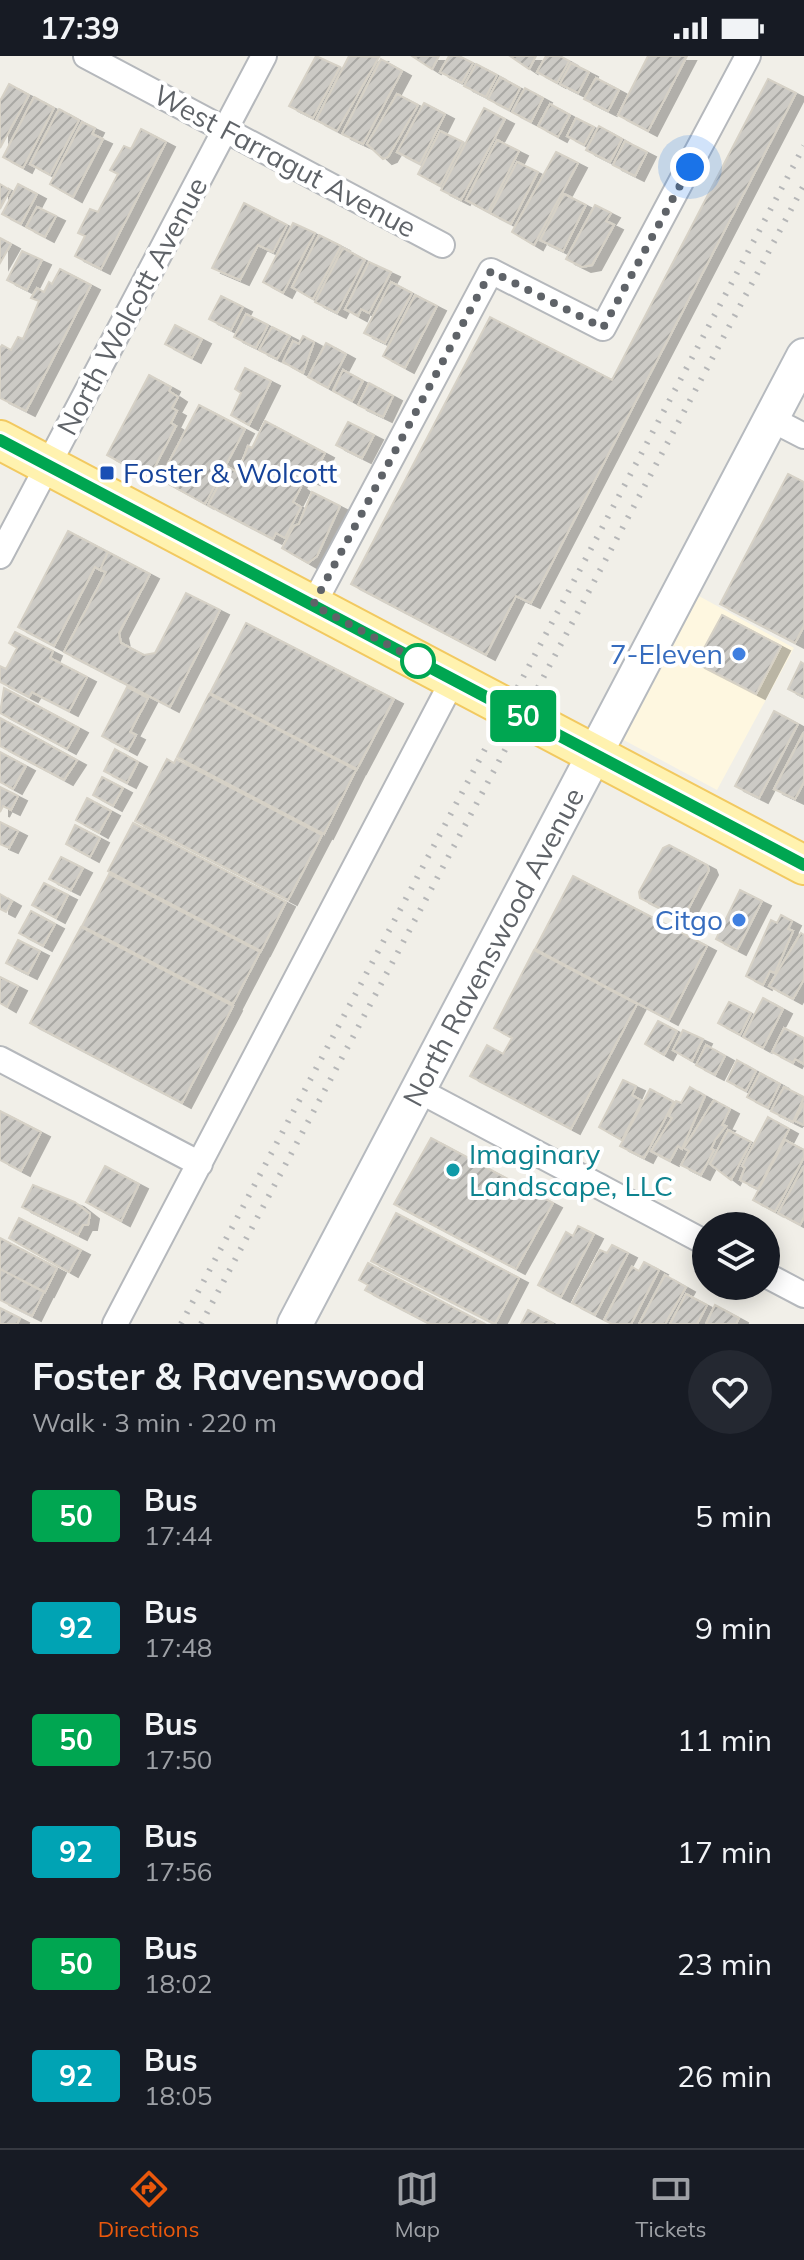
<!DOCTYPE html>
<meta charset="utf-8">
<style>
:root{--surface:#171b24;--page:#242831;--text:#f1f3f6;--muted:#9ea1a6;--line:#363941;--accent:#ea580c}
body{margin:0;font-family:Mulish,sans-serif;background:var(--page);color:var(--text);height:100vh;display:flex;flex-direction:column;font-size:30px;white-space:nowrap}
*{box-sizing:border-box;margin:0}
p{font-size:26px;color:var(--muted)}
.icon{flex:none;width:44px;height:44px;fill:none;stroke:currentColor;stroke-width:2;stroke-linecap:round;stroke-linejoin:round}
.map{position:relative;height:1268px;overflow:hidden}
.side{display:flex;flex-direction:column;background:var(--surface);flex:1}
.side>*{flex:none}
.badge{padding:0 16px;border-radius:6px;font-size:28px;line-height:52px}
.tools{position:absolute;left:692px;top:1156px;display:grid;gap:16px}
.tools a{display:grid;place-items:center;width:88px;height:88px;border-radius:50%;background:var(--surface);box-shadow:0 4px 20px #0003;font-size:40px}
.you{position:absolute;width:40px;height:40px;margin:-20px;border:6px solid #fff;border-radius:50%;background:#1a73e8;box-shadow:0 0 0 12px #1a73e833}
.map>.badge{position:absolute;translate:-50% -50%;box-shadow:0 0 0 4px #fff}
.round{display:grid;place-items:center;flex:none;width:84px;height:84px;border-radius:42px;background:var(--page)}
.overview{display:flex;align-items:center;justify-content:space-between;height:136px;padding:0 32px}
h1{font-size:38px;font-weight:700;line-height:60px}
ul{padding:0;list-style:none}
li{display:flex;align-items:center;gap:24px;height:112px;padding:0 32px}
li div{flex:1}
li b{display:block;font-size:30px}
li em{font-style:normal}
li .badge{min-width:88px;font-weight:700;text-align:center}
.status{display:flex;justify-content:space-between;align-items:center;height:56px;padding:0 40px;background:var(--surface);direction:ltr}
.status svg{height:22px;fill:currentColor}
.menu{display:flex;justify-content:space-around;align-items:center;height:112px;border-top:2px solid var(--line);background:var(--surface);font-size:22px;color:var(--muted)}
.menu a{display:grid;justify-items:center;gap:4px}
.menu .selected{color:var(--accent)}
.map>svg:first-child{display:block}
</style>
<div class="status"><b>17:39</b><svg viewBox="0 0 49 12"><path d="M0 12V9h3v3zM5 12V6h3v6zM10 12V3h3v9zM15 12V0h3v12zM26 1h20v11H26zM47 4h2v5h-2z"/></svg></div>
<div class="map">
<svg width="804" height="1268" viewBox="0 0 804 1268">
<defs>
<pattern id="building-hatch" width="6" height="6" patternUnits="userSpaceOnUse" patternTransform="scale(2)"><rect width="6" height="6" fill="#cccac5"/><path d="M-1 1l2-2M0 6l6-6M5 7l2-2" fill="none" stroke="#a9a8a4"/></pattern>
<filter id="shadow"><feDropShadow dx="9" dy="5" stdDeviation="0" flood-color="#0004"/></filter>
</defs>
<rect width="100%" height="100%" fill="#f1efe8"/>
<path fill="#fef7e0" d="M 697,539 L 794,592 L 717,734 L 620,682 Z"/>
<path fill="url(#building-hatch)" stroke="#d6d1c6" stroke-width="2" filter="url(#shadow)" d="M 316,0 L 340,11 L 313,62 L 289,50 Z
M 349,0 L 379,1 L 337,75 L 316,64 Z
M 412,0 L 439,0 L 432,13 Z
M 449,0 L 459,0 L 473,7 L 462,27 L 440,16 Z
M 510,0 L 536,0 L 529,13 Z
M 546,0 L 560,0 L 569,5 L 557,27 L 537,16 Z
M 648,0 L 687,0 L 648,75 L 618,59 Z
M 381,3 L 402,15 L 363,88 L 342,78 Z
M 571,7 L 589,16 L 578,37 L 560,28 Z
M 476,8 L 497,19 L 486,41 L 464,30 Z
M 500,21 L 520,32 L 509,54 L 488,43 Z
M 596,22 L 619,34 L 608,55 L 584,43 Z
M 768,23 L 796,37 L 531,547 L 516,540 L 486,599 L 351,528 L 490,261 L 612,324 Z
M 9,28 L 29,39 L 0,92 L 0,45 Z
M 525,32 L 543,42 L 531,66 L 512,56 Z
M 397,38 L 418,49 L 388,101 L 383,103 L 367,88 Z
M 34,41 L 54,52 L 23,112 L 3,101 Z
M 424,47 L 445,58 L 420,108 L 397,96 Z
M 550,48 L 570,59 L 558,81 L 538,70 Z
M 484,52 L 505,63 L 461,144 L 441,134 Z
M 59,53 L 79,64 L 50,119 L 30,108 Z
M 576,62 L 594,71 L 584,89 L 567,80 Z
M 82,66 L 95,72 L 92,78 L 103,83 L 73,141 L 50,128 Z
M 599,70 L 622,83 L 610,106 L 586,94 Z
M 141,73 L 166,86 L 101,213 L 75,200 L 85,180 L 78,177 L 90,153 L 98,156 L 118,118 L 110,114 L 124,90 L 131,93 Z
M 440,75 L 463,86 L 440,130 L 418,118 Z
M 497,84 L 519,95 L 488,156 L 466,144 Z
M 625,85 L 647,96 L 635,120 L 613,109 Z
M 556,96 L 578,107 L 534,189 L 512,176 Z
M 517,106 L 538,116 L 511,168 L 490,157 Z
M 0,128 L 10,134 L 0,153 Z
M 18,128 L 37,138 L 21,168 L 2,158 Z
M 564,138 L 586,149 L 563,195 L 540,184 Z
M 244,147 L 287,169 L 273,196 L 258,189 L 240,224 L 212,212 Z
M 595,149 L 611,157 L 606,165 L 614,169 L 592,209 L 582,211 L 566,203 Z
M 37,151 L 56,160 L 45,181 L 26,171 Z
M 293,167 L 315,177 L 283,237 L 263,226 Z
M 319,179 L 341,190 L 313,243 L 292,231 Z
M 0,182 L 11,188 L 0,207 Z
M 343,192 L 365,204 L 337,257 L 315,246 Z
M 22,195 L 42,204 L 27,234 L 7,224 Z
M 369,206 L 391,216 L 369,257 L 361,253 L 358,260 L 345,253 Z
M 60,213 L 91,229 L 26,355 L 0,342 L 0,292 L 2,289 L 11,294 L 18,281 L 23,283 L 39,245 L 31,242 L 37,232 L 44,236 L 49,226 L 52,228 Z
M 391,226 L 412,237 L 385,287 L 364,277 Z
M 415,239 L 437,250 L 405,312 L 383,300 Z
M 221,240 L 243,251 L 231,274 L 209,263 Z
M 246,258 L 268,269 L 256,292 L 234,281 Z
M 175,269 L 202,283 L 192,302 L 165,288 Z
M 272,271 L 290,280 L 277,303 L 259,294 Z
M 303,280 L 314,286 L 303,317 L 283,306 L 293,285 L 299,288 Z
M 326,287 L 346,298 L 328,332 L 308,321 Z
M 245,312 L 271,325 L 249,369 L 231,359 L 241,337 L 235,333 Z
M 343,314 L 363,325 L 352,345 L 333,335 Z
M 149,319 L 171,331 L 169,335 L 178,341 L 172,352 L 177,355 L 171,367 L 176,370 L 149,422 L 107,399 Z
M 369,327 L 393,340 L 383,361 L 358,349 Z
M 199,349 L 245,373 L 205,448 L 160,423 Z
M 265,365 L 325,397 L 311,424 L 301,419 L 297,428 L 301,431 L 293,446 L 301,451 L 285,482 L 276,477 L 273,483 L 208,449 L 228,411 L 238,417 L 248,390 L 252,392 Z
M 348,366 L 374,379 L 362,402 L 336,389 Z
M 788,418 L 804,426 L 804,570 L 795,587 L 720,548 Z
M 312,436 L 340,450 L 317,500 L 308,507 L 282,492 L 294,470 L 299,468 Z
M 68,475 L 108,496 L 100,514 L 95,511 L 54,590 L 18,571 Z
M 108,496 L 150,518 L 119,577 L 121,587 L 144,599 L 155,597 L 186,537 L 220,554 L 170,651 L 64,596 L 106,516 L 100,514 Z
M 722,559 L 781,590 L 756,638 L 696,607 Z
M 246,567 L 394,643 L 357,713 L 210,637 Z
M 15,576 L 53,595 L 50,602 L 87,621 L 69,655 L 32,636 L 29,641 L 0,626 L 0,610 L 6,613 L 17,592 L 9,587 Z
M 801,606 L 804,608 L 804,641 L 788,633 Z
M 127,631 L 148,642 L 130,676 L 136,679 L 128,694 L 102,680 Z
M 4,632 L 79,672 L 67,693 L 0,657 Z
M 209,638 L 356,714 L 324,778 L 177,701 Z
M 774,655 L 798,668 L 759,742 L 735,730 Z
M 0,662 L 77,704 L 64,724 L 0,690 Z
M 804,676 L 804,726 L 795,743 L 774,733 Z
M 115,693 L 138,706 L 127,727 L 104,715 Z
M 0,696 L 26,710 L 13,733 L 0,726 Z
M 167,703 L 174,707 L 176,703 L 322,779 L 288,844 L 135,765 Z
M 102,721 L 123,732 L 113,750 L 93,739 Z
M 0,731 L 18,740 L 11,754 L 3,750 L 0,756 Z
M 87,742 L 111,755 L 99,777 L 76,764 Z
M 0,766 L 18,775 L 9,792 L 0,788 Z
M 133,767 L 286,846 L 261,895 L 108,815 Z
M 75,769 L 100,782 L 90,801 L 66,788 Z
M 669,789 L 707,809 L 709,814 L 685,859 L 679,862 L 640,842 L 639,836 L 663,792 Z
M 61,801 L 83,812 L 71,834 L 49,823 Z
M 109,818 L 260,896 L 233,948 L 82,870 Z
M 573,820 L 707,890 L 669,964 L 535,893 Z
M 44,827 L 68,839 L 56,862 L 32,849 Z
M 740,834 L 762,845 L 737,894 L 716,883 Z
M 0,838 L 12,845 L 6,856 L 0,853 Z
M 31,855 L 55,868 L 43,890 L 19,877 Z
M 781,859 L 792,865 L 788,873 L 793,875 L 775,917 L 770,915 L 763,929 L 746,920 L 771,864 L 777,867 Z
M 81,871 L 233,950 L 182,1047 L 30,967 Z
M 801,877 L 804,879 L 804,923 L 793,943 L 769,930 Z
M 18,884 L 40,895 L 28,918 L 6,907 Z
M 534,894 L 637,948 L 571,1073 L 470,1020 L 487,989 L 503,998 L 512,982 L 494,972 Z
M 0,921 L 18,930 L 7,951 L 0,947 Z
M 763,942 L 783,953 L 763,992 L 743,981 Z
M 729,946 L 751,957 L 740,979 L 718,967 Z
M 658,965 L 677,975 L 664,999 L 645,988 Z
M 784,972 L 804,982 L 804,1008 L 795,1003 L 793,1007 L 772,996 Z
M 683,974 L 703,983 L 692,1005 L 673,994 Z
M 706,989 L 725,1000 L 715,1019 L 696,1009 Z
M 737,1004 L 756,1015 L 746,1035 L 727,1025 Z
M 760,1017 L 780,1028 L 768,1052 L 747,1041 Z
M 623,1024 L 636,1030 L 632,1039 L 642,1045 L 622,1084 L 599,1071 Z
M 690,1031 L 705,1040 L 682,1093 L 678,1090 L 670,1105 L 651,1095 L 672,1062 L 669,1060 L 676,1045 L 681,1047 Z
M 784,1031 L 804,1041 L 793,1066 L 771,1055 Z
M 650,1033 L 674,1046 L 644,1102 L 620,1090 Z
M 714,1044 L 730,1053 L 722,1069 L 726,1070 L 715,1084 L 711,1093 L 714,1094 L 701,1119 L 681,1109 L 689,1095 L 684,1092 Z
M 804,1047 L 804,1069 L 795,1065 Z
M 0,1055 L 41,1076 L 21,1115 L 0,1104 Z
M 768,1061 L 789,1073 L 758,1133 L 740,1124 L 745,1112 L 742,1110 Z
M 728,1074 L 751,1086 L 731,1124 L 710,1108 Z
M 431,1082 L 553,1147 L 516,1213 L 394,1148 Z
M 785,1084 L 804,1094 L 804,1101 L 775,1156 L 753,1144 Z
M 105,1110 L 139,1128 L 121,1165 L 86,1146 Z
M 804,1110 L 804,1161 L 800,1169 L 778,1157 Z
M 33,1129 L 75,1146 L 90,1158 L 88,1169 L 83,1169 L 78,1179 L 22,1151 Z
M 396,1157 L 519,1222 L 495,1268 L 371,1205 Z
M 19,1162 L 81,1194 L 69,1216 L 9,1182 Z
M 578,1170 L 594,1178 L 561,1241 L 538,1229 L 566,1176 L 573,1180 Z
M 0,1182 L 57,1212 L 45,1236 L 0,1213 Z
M 612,1189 L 628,1197 L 595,1259 L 572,1247 L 600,1194 L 607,1197 Z
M 644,1206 L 659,1214 L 631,1268 L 612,1268 L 604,1264 L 632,1211 L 639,1215 Z
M 368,1207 L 485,1268 L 430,1268 L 365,1234 L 368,1229 L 359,1224 Z
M 0,1213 L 44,1236 L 32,1260 L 0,1244 Z
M 665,1219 L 686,1231 L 665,1268 L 639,1268 Z
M 686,1238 L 707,1249 L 697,1268 L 670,1268 Z
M 715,1249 L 739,1262 L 736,1268 L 706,1268 Z
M 0,1252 L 20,1262 L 17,1268 L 0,1268 Z
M 528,1254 L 553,1267 L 553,1268 L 521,1268 Z"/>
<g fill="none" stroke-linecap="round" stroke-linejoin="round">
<defs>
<path id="street" d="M 86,0 L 442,189
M 771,363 L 804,380
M 0,500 L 264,0
M 313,549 L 491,215 L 603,272 L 748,0
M 0,1003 L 200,1108
M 418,1034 L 706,1187
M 766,1219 L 804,1239
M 115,1268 L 453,624"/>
<g id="secondary">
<path id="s1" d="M 295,1268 L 804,300"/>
</g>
<path id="primary" d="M 0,384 L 804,809"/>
</defs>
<use href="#street" stroke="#b5b8bc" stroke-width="28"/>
<use href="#secondary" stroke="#b6babf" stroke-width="38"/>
<use href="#primary" stroke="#f2c960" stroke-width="42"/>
<use href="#street" stroke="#fff" stroke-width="24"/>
<use href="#secondary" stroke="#fff" stroke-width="34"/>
<use href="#primary" stroke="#fff2af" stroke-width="38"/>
<path stroke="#b6b7b8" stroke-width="6" stroke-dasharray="2 10" stroke-linecap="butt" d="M 181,1268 L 804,90
M 201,1268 L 804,129"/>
</g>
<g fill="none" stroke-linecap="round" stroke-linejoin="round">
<defs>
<path id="line" d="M 0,384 L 804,809"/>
</defs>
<use href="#line" stroke="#fff" stroke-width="18"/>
<use href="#line" stroke="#00a651" stroke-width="12"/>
<path stroke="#5f6368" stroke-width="8" stroke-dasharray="0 14.4" d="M 418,605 L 428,610 L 313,549 L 491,215 L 603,272 L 690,111"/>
</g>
<rect fill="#1a4fb4" stroke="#fff" stroke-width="3" x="99" y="409" width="16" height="16" rx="4"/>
<g fill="#3f7fe0" stroke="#fff" stroke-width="3">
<circle cx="739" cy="598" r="8"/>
<circle cx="739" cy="864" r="8"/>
</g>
<circle fill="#fff" stroke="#00a651" stroke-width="4" cx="418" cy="605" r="16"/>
<circle fill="#0f9aa8" stroke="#fff" stroke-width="3" cx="453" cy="1114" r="8"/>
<g text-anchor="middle" stroke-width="8" stroke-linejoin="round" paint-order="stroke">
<g font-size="28" fill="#5f6368" stroke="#fff">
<text transform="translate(285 105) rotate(28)" y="10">West Farragut Avenue</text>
<text transform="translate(132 250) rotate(-62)" y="10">North Wolcott Avenue</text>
<text dy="10" stroke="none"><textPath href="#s1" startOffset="426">North Ravenswood Avenue</textPath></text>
</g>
<g font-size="28" fill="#164399" stroke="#fff" text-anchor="start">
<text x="123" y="427">Foster &amp; Wolcott</text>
</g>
<g font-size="28" fill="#366cbe" stroke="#fff" text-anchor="end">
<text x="723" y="608">7-Eleven</text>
<text x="723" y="874">Citgo</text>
</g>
<g font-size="28" fill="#0d838f" stroke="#fff" text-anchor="start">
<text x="469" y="1108">Imaginary<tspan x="469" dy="32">Landscape, LLC</tspan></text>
</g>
</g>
</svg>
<div class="tools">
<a><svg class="icon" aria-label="layers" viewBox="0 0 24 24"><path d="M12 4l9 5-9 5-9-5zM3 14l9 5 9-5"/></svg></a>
</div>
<div class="you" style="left:690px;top:111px"></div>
<b class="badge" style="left:523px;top:660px;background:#00a651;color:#fff">50</b>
</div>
<section class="side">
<div class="overview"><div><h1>Foster &amp; Ravenswood</h1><p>Walk · 3 min · 220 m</p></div><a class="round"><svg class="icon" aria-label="heart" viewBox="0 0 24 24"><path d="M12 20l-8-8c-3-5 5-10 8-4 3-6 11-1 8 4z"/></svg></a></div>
<ul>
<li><span class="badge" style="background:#00a651;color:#fff">50</span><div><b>Bus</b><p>17:44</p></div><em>5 min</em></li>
<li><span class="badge" style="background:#00a3b4;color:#fff">92</span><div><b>Bus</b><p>17:48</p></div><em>9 min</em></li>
<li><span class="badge" style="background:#00a651;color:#fff">50</span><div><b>Bus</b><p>17:50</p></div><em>11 min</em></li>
<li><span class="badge" style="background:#00a3b4;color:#fff">92</span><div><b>Bus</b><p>17:56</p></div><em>17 min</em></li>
<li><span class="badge" style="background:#00a651;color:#fff">50</span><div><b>Bus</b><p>18:02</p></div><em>23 min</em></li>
<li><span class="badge" style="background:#00a3b4;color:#fff">92</span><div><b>Bus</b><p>18:05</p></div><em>26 min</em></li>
</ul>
</section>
<nav class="menu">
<a class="selected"><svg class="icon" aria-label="directions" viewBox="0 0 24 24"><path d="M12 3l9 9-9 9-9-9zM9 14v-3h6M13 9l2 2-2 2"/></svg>Directions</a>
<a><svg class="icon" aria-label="map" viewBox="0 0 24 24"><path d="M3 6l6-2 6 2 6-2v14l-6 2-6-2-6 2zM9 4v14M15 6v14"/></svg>Map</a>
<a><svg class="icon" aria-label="tickets" viewBox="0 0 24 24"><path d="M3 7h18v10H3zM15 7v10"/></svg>Tickets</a>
</nav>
